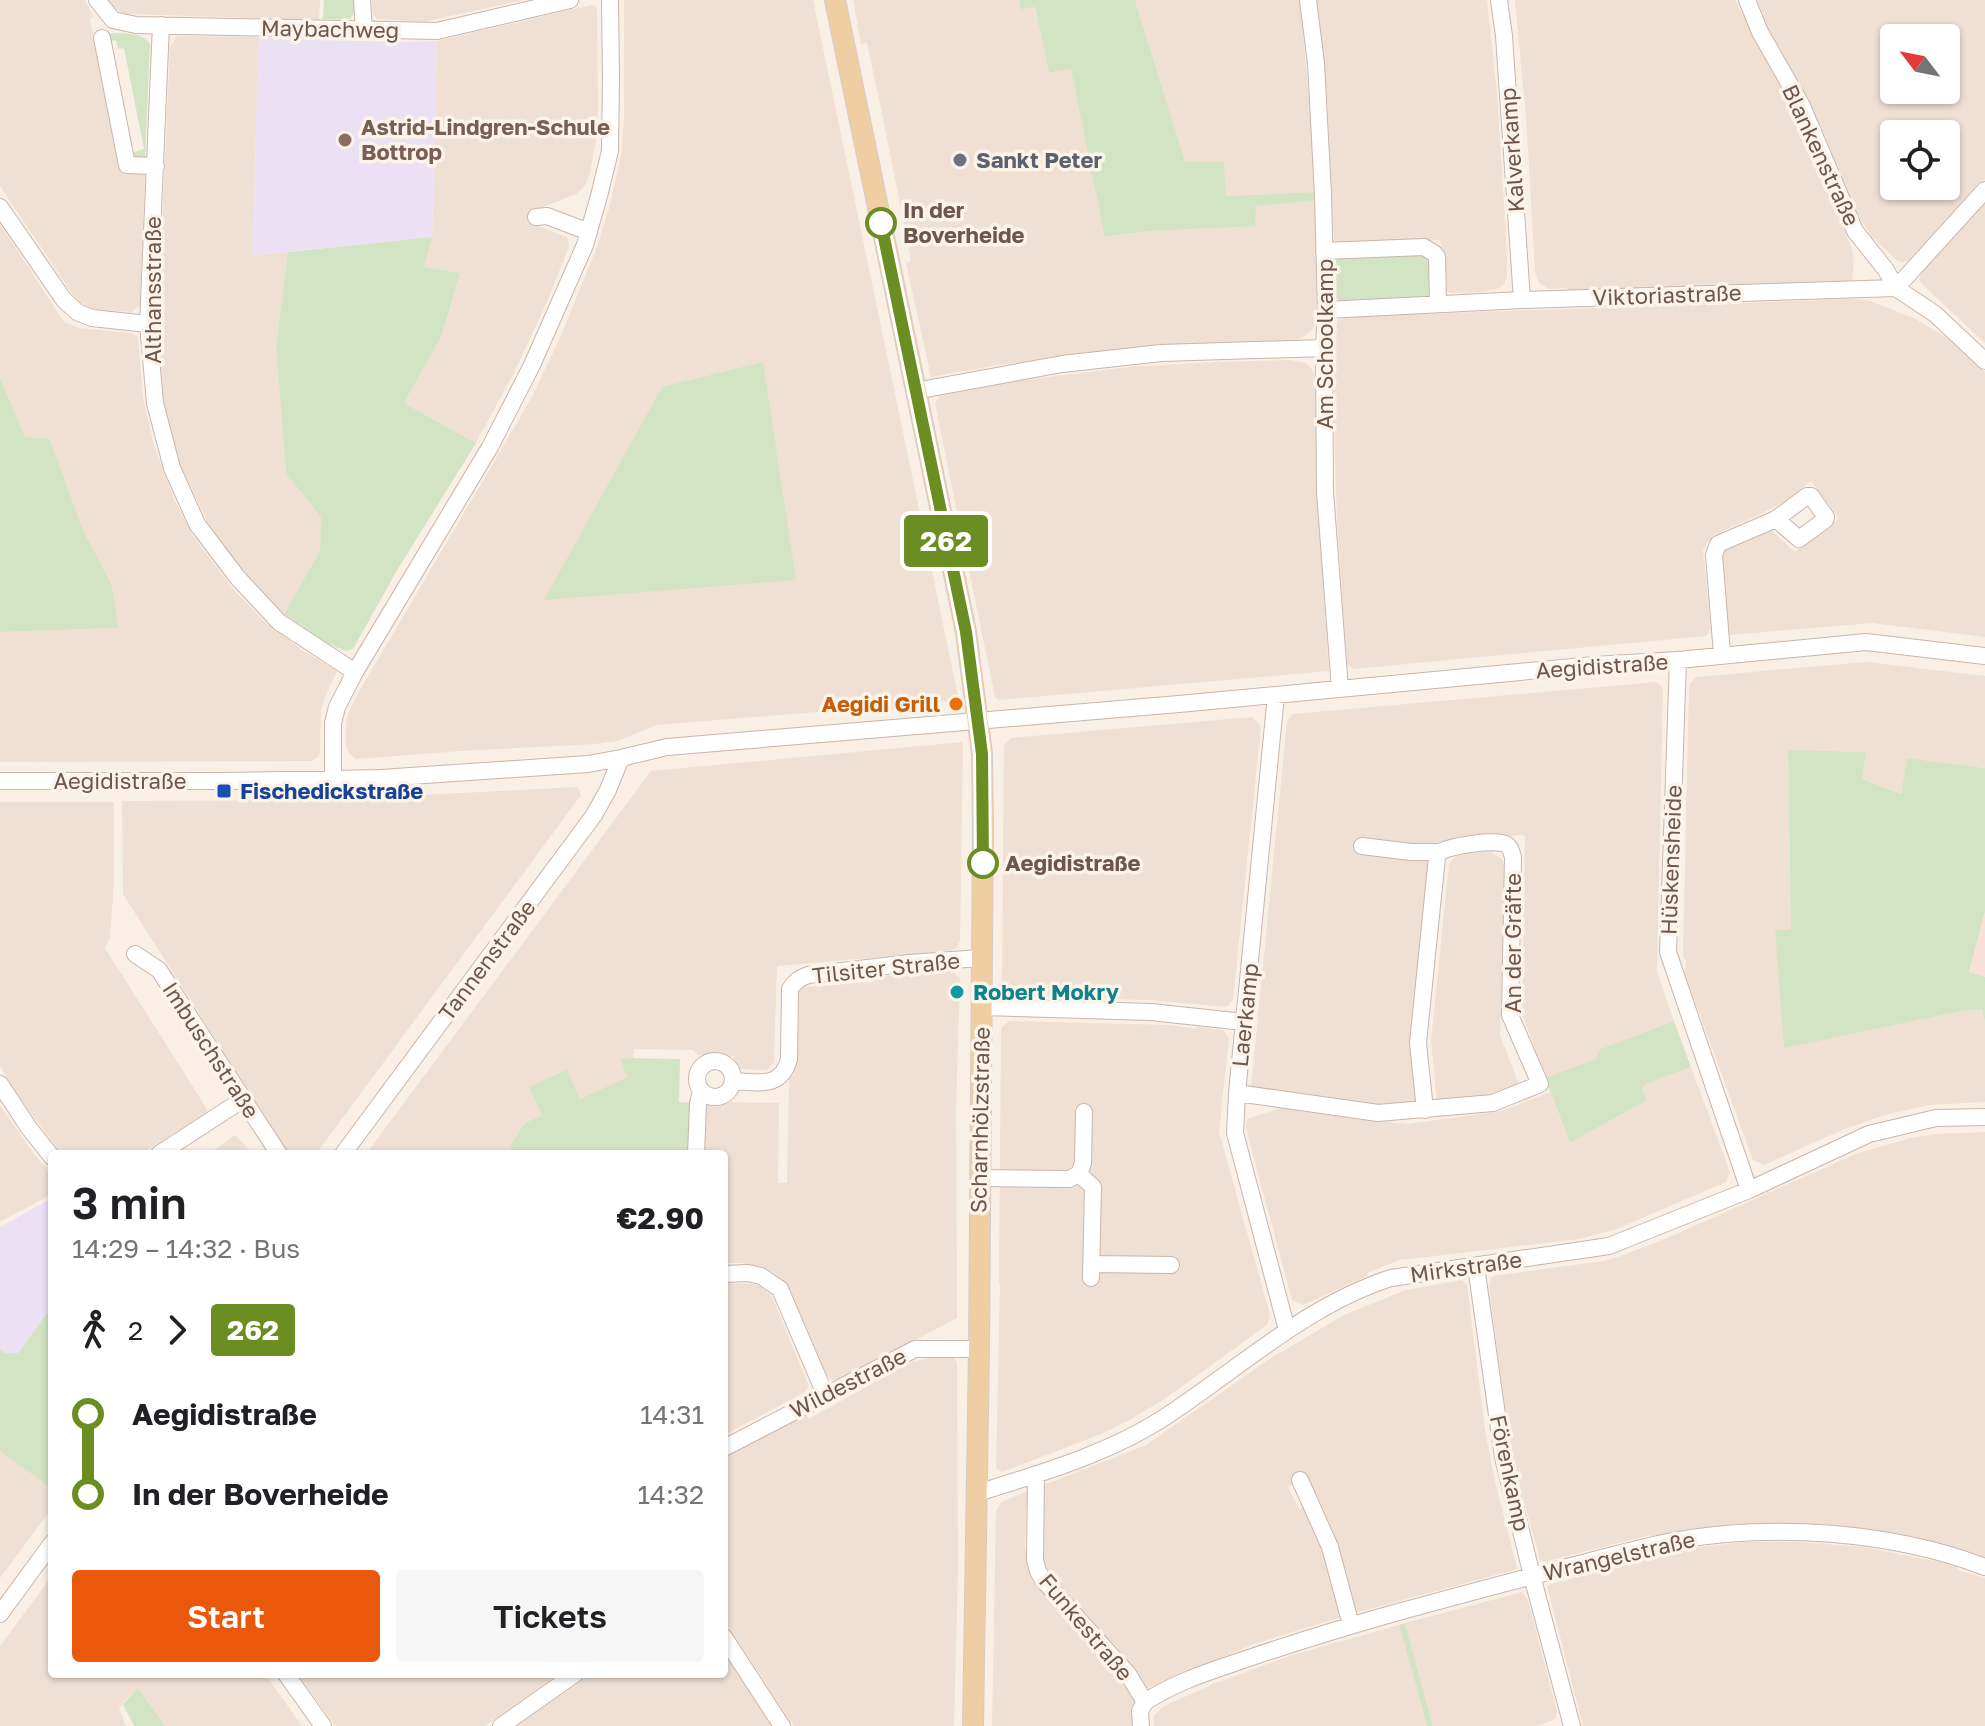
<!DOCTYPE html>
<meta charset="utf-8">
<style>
:root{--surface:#fff;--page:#f6f6f6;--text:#202124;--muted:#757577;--accent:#ea580c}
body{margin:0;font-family:"Golos Text",sans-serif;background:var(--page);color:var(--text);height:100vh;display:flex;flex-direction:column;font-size:30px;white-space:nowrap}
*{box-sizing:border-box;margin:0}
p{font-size:26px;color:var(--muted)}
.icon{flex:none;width:44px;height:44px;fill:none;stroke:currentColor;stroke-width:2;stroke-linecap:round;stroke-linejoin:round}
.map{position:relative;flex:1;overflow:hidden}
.drawer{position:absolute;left:48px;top:1150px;width:680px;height:528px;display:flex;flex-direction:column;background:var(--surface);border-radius:8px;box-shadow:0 2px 6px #0004}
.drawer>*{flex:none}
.badge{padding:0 16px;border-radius:6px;font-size:28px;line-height:52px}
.needle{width:52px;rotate:302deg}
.fabs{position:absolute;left:1880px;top:24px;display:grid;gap:16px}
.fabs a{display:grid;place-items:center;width:80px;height:80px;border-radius:8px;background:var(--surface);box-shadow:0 2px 6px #0004;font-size:40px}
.map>.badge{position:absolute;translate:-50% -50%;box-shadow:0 0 0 4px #fff}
.legs{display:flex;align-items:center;gap:12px;height:88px;padding:0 24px;font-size:26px}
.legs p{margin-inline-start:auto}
.head{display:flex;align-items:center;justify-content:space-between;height:136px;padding:0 24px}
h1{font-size:44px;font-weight:600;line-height:60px}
.button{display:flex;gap:16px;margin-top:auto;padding:16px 24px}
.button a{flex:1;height:92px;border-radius:8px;background:var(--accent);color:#fff;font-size:32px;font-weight:600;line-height:92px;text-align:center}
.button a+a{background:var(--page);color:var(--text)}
ul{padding:0 24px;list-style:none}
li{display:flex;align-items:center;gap:28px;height:80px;font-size:30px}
li i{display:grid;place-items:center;width:12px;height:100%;margin:0 10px;background:currentColor}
li i::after{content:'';width:20px;height:20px;margin:-10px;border:6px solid;border-radius:50%;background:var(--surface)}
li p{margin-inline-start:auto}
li:first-child i{background:linear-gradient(#0000 50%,currentColor 0)}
li:last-child i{background:linear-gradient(currentColor 50%,#0000 0)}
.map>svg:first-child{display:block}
</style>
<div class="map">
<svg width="1985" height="1726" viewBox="0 0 1985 1726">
<rect width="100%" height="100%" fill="#f9efe4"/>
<path fill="#efe0d3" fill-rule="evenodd" d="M 0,0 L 85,0 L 92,14 L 93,18 L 90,19 L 119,167 L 124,172 L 145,173 L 140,305 L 132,312 L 93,309 L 77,301 L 0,186 Z
M 107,0 L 320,0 L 319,20 L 127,14 L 115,9 Z
M 372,0 L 524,0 L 423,22 L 377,19 L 373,15 Z
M 624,0 L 813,0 L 958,696 L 952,701 L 657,725 L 617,741 L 594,744 L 461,751 L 356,759 L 349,753 L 346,745 L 346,724 L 348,714 L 357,695 L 532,397 L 559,340 L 597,247 L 610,205 L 621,156 L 624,121 Z
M 853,0 L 1019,0 L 1022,10 L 1035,7 L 1049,73 L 1071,69 L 1106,237 L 1149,231 L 1255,225 L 1255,206 L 1315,201 L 1317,316 L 1313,329 L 1303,337 L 1291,341 L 1218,343 L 1132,348 L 998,365 L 931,377 L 906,263 L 911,261 L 888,143 L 867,43 L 861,44 Z
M 1135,0 L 1300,0 L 1311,123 L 1314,192 L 1225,196 L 1185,163 Z
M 1317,0 L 1487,0 L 1497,92 L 1507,253 L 1507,277 L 1503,285 L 1499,288 L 1484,292 L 1451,293 L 1447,291 L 1444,288 L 1443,256 L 1440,240 L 1343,244 L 1339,244 L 1334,240 L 1327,98 Z
M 1515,0 L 1735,0 L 1786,96 L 1808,142 L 1852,249 L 1854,262 L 1852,280 L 1850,282 L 1568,292 L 1567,288 L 1549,289 L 1539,283 L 1535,272 L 1527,131 Z
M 1757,0 L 1985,0 L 1985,179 L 1908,261 L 1902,262 L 1896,260 L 1872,237 L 1857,214 L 1825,137 L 1762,18 L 1764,15 ZM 1894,38 L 1946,38 L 1946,90 L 1894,90 ZM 1894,134 L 1946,134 L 1946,186 L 1894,186 Z
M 591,5 L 595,5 L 597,10 L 598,107 L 597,135 L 590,173 L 585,186 L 576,194 L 543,207 L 538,211 L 533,224 L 567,237 L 569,243 L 568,249 L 547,302 L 514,373 L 476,443 L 404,403 L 441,337 L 460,273 L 423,267 L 432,237 L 437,41 Z
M 179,36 L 258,37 L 253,255 L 288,252 L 276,346 L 286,473 L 321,516 L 320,551 L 284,614 L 257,588 L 224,548 L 207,521 L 178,460 L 164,407 L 158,356 L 159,295 L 170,47 L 176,37 Z
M 1985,202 L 1985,343 L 1921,283 L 1919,279 L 1924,267 Z
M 0,224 L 64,322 L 79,328 L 131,333 L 138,337 L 143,397 L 154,446 L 175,501 L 193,536 L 232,588 L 265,622 L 302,650 L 337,671 L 324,700 L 321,711 L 320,753 L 318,757 L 311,761 L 0,762 L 0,632 L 117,628 L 112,585 L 83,530 L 50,439 L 25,438 L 0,377 Z
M 1851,299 L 1870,301 L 1914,318 L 1950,340 L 1985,372 L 1985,637 L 1872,623 L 1730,635 L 1728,631 L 1721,554 L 1725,549 L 1771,530 L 1795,552 L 1839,518 L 1811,481 L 1787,500 L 1760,514 L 1714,535 L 1708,541 L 1703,550 L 1711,629 L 1706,636 L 1353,669 L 1347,664 L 1337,521 L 1335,459 L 1334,379 L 1337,321 L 1346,318 L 1393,315 Z
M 1290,360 L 1306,363 L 1312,369 L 1316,378 L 1316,477 L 1329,671 L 999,700 L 995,697 L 935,404 L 939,396 L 1011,382 L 1128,367 L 1215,362 Z
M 1866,662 L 1985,676 L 1985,768 L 1907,758 L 1901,794 L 1862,779 L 1866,752 L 1788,751 L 1791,929 L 1775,930 L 1864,1031 L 1966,1010 L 1982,1008 L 1985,1022 L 1985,1102 L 1929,1105 L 1885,1115 L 1842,1130 L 1764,1165 L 1753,1160 L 1685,974 L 1686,961 L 1683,957 L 1689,685 L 1696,677 Z
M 1656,682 L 1663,688 L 1657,972 L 1674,1021 L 1600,1049 L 1595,1059 L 1545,1078 L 1522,1013 L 1525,836 L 1521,835 L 1432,843 L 1427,893 L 1416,1100 L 1414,1103 L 1382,1108 L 1328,1102 L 1329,1097 L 1252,1089 L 1251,1087 L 1287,721 L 1293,714 Z
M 1252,717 L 1261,726 L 1233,1000 L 1226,1007 L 1151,1000 L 1009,997 L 1002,989 L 1004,745 L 1011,738 Z
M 963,742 L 960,941 L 956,948 L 949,951 L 777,966 L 774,1062 L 767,1070 L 739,1069 L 735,1065 L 733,1056 L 698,1055 L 693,1050 L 634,1049 L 633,1058 L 621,1058 L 627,1077 L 580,1099 L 529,1087 L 543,1115 L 525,1123 L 510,1143 L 515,1154 L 366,1154 L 651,771 Z
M 578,787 L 581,795 L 316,1154 L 288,1154 L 123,894 L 122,801 L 324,800 Z
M 0,802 L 114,802 L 114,883 L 110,937 L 105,948 L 207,1109 L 206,1113 L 141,1154 L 61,1154 L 17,1094 L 0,1066 Z
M 1491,852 L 1502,859 L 1505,868 L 1500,1035 L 1519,1085 L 1496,1094 L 1437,1101 L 1431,1041 L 1449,864 L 1457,854 Z
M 948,970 L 953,971 L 960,979 L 956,1108 L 957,1318 L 840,1380 L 833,1380 L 826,1375 L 786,1283 L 773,1272 L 763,1267 L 740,1263 L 724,1263 L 724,1154 L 701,1154 L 702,1102 L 779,1103 L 778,1183 L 787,1183 L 789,1079 L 794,1074 L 796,992 L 800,988 L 806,987 L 872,982 L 877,977 Z
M 1009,1021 L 1171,1025 L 1196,1029 L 1197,1027 L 1223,1030 L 1229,1038 L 1219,1132 L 1270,1315 L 1267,1325 L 1163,1400 L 1131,1419 L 1101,1434 L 1002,1472 L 996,1468 L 1000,1284 L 999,1282 L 1001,1028 Z
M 1691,1067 L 1730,1172 L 1726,1182 L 1614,1230 L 1579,1239 L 1400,1260 L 1367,1273 L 1367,1276 L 1303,1305 L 1292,1300 L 1250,1144 L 1246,1127 L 1247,1119 L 1282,1108 L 1354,1119 L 1408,1124 L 1502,1111 L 1550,1092 L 1570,1143 L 1647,1100 L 1642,1089 L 1646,1084 Z
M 0,1105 L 33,1153 L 52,1175 L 52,1194 L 0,1222 Z
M 1985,1132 L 1985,1558 L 1939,1544 L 1719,1528 L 1651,1536 L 1650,1535 L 1544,1562 L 1540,1560 L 1514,1465 L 1507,1424 L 1489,1287 L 1491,1279 L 1493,1276 L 1604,1261 L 1618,1257 L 1665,1239 L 1858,1153 L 1911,1138 L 1935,1134 Z
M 235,1135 L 253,1154 L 209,1154 Z
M 1462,1280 L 1467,1285 L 1485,1430 L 1494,1477 L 1517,1568 L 1514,1570 L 1355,1613 L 1304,1478 L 1288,1487 L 1299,1509 L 1305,1507 L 1328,1563 L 1341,1617 L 1254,1644 L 1143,1690 L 1064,1593 L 1039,1559 L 1041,1493 L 1044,1485 L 1146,1445 L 1271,1358 L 1344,1315 L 1406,1290 Z
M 724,1283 L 753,1284 L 762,1287 L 772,1297 L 809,1386 L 805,1392 L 724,1435 Z
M 954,1357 L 957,1363 L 958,1567 L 954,1726 L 794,1726 L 724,1620 L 724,1458 L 805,1414 L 809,1419 L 908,1363 L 930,1358 Z
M 0,1451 L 52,1489 L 52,1508 L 0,1578 Z
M 1031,1490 L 1031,1504 L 1026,1509 L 1025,1549 L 1074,1620 L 1074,1627 L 1113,1672 L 1117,1669 L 1134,1697 L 1136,1705 L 1134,1726 L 992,1726 L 996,1512 L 1001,1502 Z
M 1743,1542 L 1800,1542 L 1863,1547 L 1950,1564 L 1958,1567 L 1958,1570 L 1985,1578 L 1985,1726 L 1583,1726 L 1547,1586 L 1551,1584 L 1659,1555 L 1660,1552 Z
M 52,1576 L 52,1674 L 265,1674 L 302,1726 L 165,1726 L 138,1689 L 129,1696 L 119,1708 L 126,1726 L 0,1726 L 0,1646 Z
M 1522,1592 L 1528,1600 L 1557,1711 L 1555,1719 L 1538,1726 L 1433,1726 L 1405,1623 Z
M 1399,1625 L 1427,1726 L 1154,1726 L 1154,1716 L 1162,1707 L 1216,1683 L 1289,1656 Z
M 724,1654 L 772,1726 L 517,1726 L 591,1674 L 724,1674 Z
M 298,1674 L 558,1674 L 485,1726 L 335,1726 Z"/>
<path fill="#f8e0d9" d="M 1985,911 L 1985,977 L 1969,972 Z"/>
<path fill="#ece0f5" d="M 258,37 L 399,42 L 437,41 L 432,237 L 253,255 Z
M 52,1198 L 52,1306 L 18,1353 L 6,1353 L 0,1349 L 0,1227 Z"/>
<path fill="#d3e4c4" d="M 324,0 L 355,0 L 355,12 L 349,20 L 323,19 Z
M 1019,0 L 1135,0 L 1185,162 L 1224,162 L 1226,196 L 1314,192 L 1315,201 L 1256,206 L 1255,226 L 1149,231 L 1105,237 L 1071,69 L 1049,73 L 1035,7 L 1021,10 Z
M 108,33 C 122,34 142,31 150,44 L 145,159 L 135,161 L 132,153 L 144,149 L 124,48 L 118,49 L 116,40 L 107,42 Z
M 432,237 L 424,267 L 460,273 L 441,337 L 404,403 L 476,443 L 399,567 L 353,649 L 345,651 L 327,643 L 284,614 L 320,551 L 321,517 L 286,473 L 276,346 L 288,252 Z
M 1422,254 L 1431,258 L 1431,293 L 1425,298 L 1341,301 L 1334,297 L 1333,264 L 1338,258 Z
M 763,362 L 796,580 L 544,600 L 662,387 Z
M 0,377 L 25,437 L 50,439 L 83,530 L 112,585 L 118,628 L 0,632 Z
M 1788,750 L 1866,752 L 1862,779 L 1901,794 L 1907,758 L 1985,768 L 1985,911 L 1969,972 L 1985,977 L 1985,1022 L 1982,1009 L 1966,1010 L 1784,1048 L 1775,930 L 1791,929 Z
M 1674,1021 L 1691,1067 L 1646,1084 L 1642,1089 L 1647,1100 L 1570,1143 L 1545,1078 L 1595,1059 L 1600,1049 Z
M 620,1058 L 680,1059 L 679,1102 L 692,1103 L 691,1154 L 515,1154 L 510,1144 L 525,1123 L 542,1115 L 529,1087 L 567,1070 L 580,1099 L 627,1077 Z
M 52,1306 L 52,1489 L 0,1451 L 0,1349 L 6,1353 L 18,1353 Z
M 1405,1623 L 1433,1726 L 1427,1726 L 1399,1625 Z
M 138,1688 L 165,1726 L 134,1726 L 123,1704 Z"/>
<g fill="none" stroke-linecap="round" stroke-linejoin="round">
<defs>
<path id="minor" d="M 97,0 L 113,20 L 136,25 L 437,31 L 570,0
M 362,0 L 364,30
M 1308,0 L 1316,63 L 1323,195 L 1326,310 L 1324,348 L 1325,492 L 1340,689
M 1499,0 L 1504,36 L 1522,300
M 1747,0 L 1760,32 L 1802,106 L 1855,231 L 1886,270 L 1896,288 L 1935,314 L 1985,361
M 161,25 L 148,324 L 155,403 L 172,468 L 197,524 L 237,577 L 279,622 L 355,672
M 102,38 L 127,165 L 156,166
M 0,207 L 64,300 L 77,312 L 92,318 L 148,324
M 536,217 L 547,216 L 589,232
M 1324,251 L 1424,247 L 1434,253 L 1437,257 L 1438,304
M 1326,310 L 1522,300 L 1896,288 L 1985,190
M 915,391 L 1062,364 L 1161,353 L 1324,348
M 1722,654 L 1714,555 L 1718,544 L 1776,519 L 1807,496 L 1811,496 L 1826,517 L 1825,520 L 1799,539 L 1776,519
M 1678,660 L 1668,952 L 1749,1190
M 1276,695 L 1237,1093 L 1235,1133 L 1287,1330
M 333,779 L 333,723 L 337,707 L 355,672 L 490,447 L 532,365 L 585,245 L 599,196 L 610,151 L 611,78 L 610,0
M 0,781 L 226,781 L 381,778 L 588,764 L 621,758 L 667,747 L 1179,704 L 1594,665 L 1678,660 L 1866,642 L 1985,656
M 1362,846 L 1411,852 L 1440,852
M 135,954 L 159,970 L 279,1154
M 982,1007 L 1151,1012 L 1244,1022
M697 1079a18 18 0 1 1 36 0a18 18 0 1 1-36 0Z
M 734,1081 C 759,1082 781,1089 789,1059 L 790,989 C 795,981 800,978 808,975 L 910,963 L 981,958
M 0,1084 L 29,1128 L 52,1157
M 1237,1093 L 1378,1113 L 1493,1103 L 1540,1084 L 1510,1015 L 1513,857 C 1511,852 1512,849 1507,845 C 1497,838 1451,846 1440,852 L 1437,857 L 1418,1043 L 1425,1110
M 159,1154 L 242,1100
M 343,1154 L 594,815 L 608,790 L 621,758
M 696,1154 L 698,1104 L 701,1091
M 1079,1174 L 1083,1163 L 1084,1112
M 980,1178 L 1069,1179 L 1079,1174 L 1093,1187 L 1091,1278
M 1092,1264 L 1171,1265
M 1476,1266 L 1503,1457 L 1532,1576 L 1572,1726
M 724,1274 L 748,1273 L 761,1276 L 780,1289 L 825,1394
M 724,1448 L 915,1349 L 979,1349
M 1036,1475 L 1035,1560 L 1038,1571 L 1043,1580 L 1128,1674 L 1145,1702
M 1300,1480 L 1330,1547 L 1351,1625
M 977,1493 C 1042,1473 1111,1453 1168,1415 C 1241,1367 1307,1305 1391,1278 L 1609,1246 L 1749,1190 L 1869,1134 L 1936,1118 L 1985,1117
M 0,1614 L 52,1543
M 724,1637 L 782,1726
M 286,1674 L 323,1726
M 1145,1702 C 1175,1682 1211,1671 1246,1659 C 1293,1643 1342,1628 1391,1614 C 1453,1597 1516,1580 1579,1564 C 1610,1556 1641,1547 1673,1541 C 1772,1523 1891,1531 1985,1567
M 501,1726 L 575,1674
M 1141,1726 L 1140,1711 L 1145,1702"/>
<path id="major" d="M 835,0 L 966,632 L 982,754 L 983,826 L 979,1349 L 973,1726"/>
</defs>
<use href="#minor" stroke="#c8b6ac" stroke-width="18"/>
<use href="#major" stroke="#d4ccca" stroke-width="22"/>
<use href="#minor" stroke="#fff" stroke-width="16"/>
<use href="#major" stroke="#f0cea4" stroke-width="20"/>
</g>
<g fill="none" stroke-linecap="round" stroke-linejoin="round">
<defs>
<path id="line-1" d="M 881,223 L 966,632 L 982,754 L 983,863"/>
</defs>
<use href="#line-1" stroke="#fff" stroke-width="18"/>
<use href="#line-1" stroke="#6b8e23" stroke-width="12"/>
</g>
<circle fill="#8d6e63" stroke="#fcf3e9" stroke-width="3" cx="345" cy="140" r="8"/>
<circle fill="#6b7280" stroke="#fcf3e9" stroke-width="3" cx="960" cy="160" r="8"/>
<g fill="#fff" stroke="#6b8e23" stroke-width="4">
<circle cx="881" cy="223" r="14"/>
<circle cx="983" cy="863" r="14"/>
</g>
<circle fill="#e8710a" stroke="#fcf3e9" stroke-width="3" cx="956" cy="704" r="8"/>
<rect fill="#1a4fb4" stroke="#fcf3e9" stroke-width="3" x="216" y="783" width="16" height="16" rx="4"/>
<circle fill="#0f9aa8" stroke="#fcf3e9" stroke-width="3" cx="957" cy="992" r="8"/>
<g text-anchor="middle" stroke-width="7" stroke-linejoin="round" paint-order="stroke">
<g font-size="22" fill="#6e564d" stroke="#fcf3e9">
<text transform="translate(330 29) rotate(1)" y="8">Maybachweg</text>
<text transform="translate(1512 150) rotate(-94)" y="8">Kalverkamp</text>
<text transform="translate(1821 155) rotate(65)" y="8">Blankenstraße</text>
<text transform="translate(153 290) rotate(-90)" y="8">Althansstraße</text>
<text transform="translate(1667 295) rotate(-2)" y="8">Viktoriastraße</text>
<text transform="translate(1325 344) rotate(-90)" y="8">Am Schoolkamp</text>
<text transform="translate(1602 666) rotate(-4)" y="8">Aegidistraße</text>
<text x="120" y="789">Aegidistraße</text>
<text transform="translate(1671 860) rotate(-88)" y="8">Hüskensheide</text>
<text transform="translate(1513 943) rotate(-90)" y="8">An der Gräfte</text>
<text transform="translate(487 960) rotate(-53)" y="8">Tannenstraße</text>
<text transform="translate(886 968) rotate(-6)" y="8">Tilsiter Straße</text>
<text transform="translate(1245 1015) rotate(-84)" y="8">Laerkamp</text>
<text transform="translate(211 1050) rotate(57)" y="8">Imbuschstraße</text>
<text transform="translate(980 1120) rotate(-89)" y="8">Scharnhölzstraße</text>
<text transform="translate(1466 1267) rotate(-8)" y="8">Mirkstraße</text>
<text transform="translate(848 1383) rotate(-27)" y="8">Wildestraße</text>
<text transform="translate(1510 1473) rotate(78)" y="8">Förenkamp</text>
<text transform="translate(1619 1556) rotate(-13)" y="8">Wrangelstraße</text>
<text transform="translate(1086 1627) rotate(50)" y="8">Funkestraße</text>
</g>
<g font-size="22" font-weight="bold" fill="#785e54" stroke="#fcf3e9" text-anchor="start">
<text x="361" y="135">Astrid-Lindgren-Schule<tspan x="361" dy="25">Bottrop</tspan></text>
</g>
<g font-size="22" font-weight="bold" fill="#5b616d" stroke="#fcf3e9" text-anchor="start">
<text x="976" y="168">Sankt Peter</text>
</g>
<g font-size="22" font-weight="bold" fill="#6e564d" stroke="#fcf3e9" text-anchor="start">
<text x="903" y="218">In der<tspan x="903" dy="25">Boverheide</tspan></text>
<text x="1005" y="871">Aegidistraße</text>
</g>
<g font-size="22" font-weight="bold" fill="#c56008" stroke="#fcf3e9" text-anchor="end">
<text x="940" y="712">Aegidi Grill</text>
</g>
<g font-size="22" font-weight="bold" fill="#164399" stroke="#fcf3e9" text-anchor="start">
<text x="240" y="799">Fischedickstraße</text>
</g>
<g font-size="22" font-weight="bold" fill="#0d838f" stroke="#fcf3e9" text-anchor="start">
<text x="973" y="1000">Robert Mokry</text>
</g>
</g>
</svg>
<div class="fabs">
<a><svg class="needle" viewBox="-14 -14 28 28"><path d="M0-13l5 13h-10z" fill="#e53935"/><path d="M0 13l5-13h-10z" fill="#757577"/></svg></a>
<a><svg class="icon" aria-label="locate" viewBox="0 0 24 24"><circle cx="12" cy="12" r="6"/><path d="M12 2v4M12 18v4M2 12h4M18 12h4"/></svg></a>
</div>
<b class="badge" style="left:946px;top:541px;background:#6b8e23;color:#fff">262</b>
<section class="drawer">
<div class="head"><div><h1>3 min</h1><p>14:29 – 14:32 · Bus</p></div><b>€2.90</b></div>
<div class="legs"><svg class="icon" aria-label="walk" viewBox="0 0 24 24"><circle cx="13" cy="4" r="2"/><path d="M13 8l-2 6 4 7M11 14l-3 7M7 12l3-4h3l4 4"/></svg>2<svg class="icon" aria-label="forward" viewBox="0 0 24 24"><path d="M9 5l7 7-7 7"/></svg><b class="badge" style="background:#6b8e23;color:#fff">262</b></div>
<ul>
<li><i style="color:#6b8e23"></i><b>Aegidistraße</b><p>14:31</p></li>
<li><i style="color:#6b8e23"></i><b>In der Boverheide</b><p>14:32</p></li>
</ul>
<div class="button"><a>Start</a><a>Tickets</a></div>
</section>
</div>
